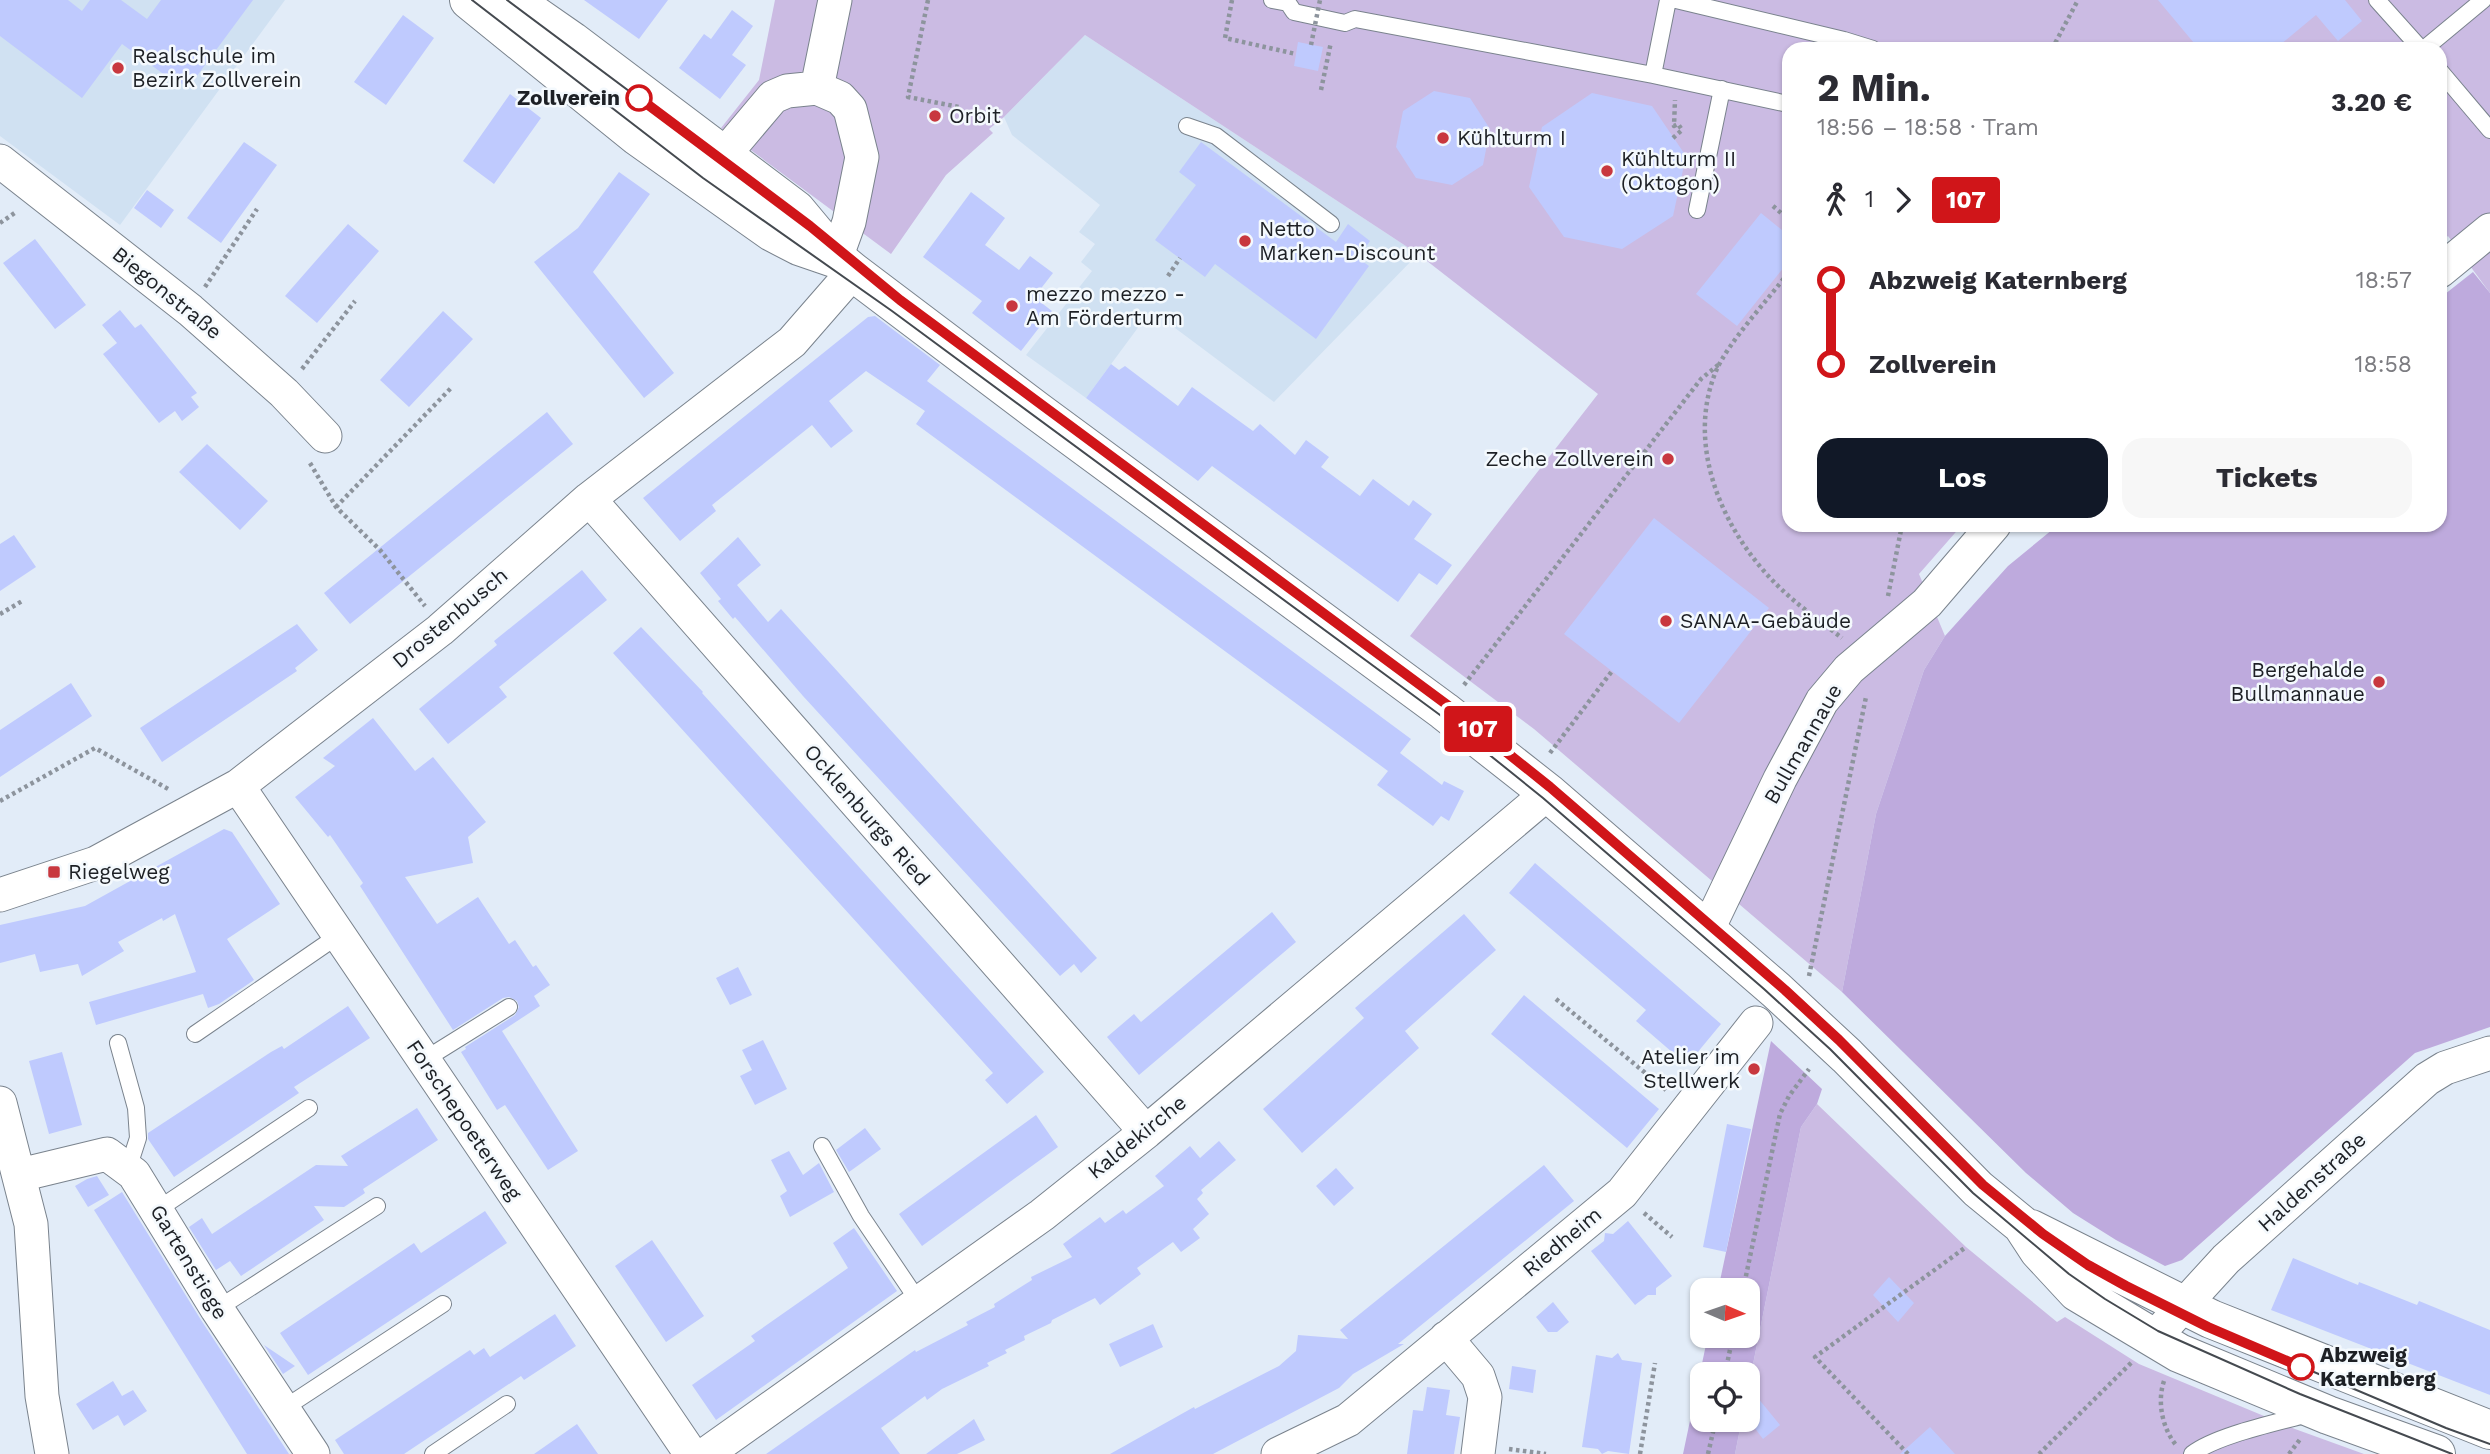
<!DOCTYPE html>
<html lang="de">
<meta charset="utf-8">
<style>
:root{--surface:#fff;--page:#f7f7f7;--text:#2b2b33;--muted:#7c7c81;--accent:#111827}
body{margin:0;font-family:"Work Sans",sans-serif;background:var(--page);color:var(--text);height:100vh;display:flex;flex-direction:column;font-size:26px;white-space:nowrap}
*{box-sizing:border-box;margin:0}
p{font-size:23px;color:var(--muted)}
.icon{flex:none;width:38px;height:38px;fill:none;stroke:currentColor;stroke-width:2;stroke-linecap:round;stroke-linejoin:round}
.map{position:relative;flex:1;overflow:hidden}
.panel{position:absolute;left:1782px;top:42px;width:665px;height:490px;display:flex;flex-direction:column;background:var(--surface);border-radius:21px;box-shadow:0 2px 5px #0004}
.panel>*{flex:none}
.badge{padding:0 14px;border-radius:5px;font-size:24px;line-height:46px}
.needle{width:46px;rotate:92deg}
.fabs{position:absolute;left:1690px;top:1278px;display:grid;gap:14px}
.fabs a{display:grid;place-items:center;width:70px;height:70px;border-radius:14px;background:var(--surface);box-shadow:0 2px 5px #0004;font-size:35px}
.map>.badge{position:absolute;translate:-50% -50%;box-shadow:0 0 0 4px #fff}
.legs{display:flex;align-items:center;gap:10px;height:77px;padding:0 35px;font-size:23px}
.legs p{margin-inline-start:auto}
.headline{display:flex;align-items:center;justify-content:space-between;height:119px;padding:0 35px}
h1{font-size:38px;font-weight:700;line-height:52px}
.primary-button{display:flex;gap:14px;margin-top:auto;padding:14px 35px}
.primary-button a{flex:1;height:80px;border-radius:21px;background:var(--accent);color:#fff;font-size:28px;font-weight:700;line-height:80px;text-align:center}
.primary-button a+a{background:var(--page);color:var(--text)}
ul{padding:0 35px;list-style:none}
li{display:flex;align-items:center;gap:24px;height:84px;font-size:26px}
li i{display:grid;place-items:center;width:10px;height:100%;margin:0 9px;background:currentColor}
li i::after{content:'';width:18px;height:18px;margin:-9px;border:5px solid;border-radius:50%;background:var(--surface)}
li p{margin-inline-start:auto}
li:first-child i{background:linear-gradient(#0000 50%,currentColor 0)}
li:last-child i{background:linear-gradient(currentColor 50%,#0000 0)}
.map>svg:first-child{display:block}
</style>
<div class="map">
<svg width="2490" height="1454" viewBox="0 0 2490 1454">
<rect width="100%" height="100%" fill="#e2ecf8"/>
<path fill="#d0e1f2" d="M 0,0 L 285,0 L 120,225 L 0,136 Z
M 1085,35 L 1418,254 L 1274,402 L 1151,310 L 1086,398 L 1026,355 L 1092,271 L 1081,262 L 1095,244 L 1079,232 L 1100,205 L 1012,135 L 1004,117 Z"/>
<path fill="#cbbbe3" d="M 775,0 L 2490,0 L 2490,293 L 2448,236 L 2440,242 L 2440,49 L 1788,49 L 1788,525 L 1962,525 L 1919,574 L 1945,636 L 1924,670 L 1876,814 L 1842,992 L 1534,729 L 1410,636 L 1598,394 L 1418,254 L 1085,35 L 1004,117 L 989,129 L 993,133 L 946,175 L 891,254 L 721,128 L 759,80 Z
M 1817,1104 L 1966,1247 L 2057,1322 L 2065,1317 L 2139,1364 L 2295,1429 L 2364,1454 L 1735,1454 L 1742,1419 L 1748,1419 L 1748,1389 L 1801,1127 Z"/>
<path fill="#beaadd" d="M 2473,272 L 2490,293 L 2490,1027 L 2415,1053 L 2182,1260 L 2165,1266 L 2116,1240 L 2073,1213 L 2026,1173 L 1842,992 L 1876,814 L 1924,670 L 1945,636 L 2008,566 L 2058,525 L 2440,525 L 2440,298 Z
M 1771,1041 L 1822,1089 L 1817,1104 L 1801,1127 L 1748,1389 L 1748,1374 L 1703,1374 L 1703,1419 L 1742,1419 L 1735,1454 L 1683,1454 L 1708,1335 L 1748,1335 L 1748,1290 L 1718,1290 Z"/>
<path fill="#bfcafe" d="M 0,0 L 68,0 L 82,11 L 90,0 L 121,0 L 147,19 L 161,0 L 253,0 L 188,88 L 171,76 L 169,78 L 122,44 L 82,98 L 0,36 Z
M 584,0 L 668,0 L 639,39 Z
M 2158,0 L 2345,0 L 2362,21 L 2338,41 L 2316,15 L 2275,49 L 2199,49 Z
M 732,10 L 753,26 L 732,55 L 746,65 L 720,99 L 679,68 L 704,34 L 711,39 Z
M 403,15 L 434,38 L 386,105 L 354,82 Z
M 1298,42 L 1323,47 L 1318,71 L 1294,66 Z
M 1434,91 L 1470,98 L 1490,129 L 1483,165 L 1452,185 L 1416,178 L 1396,147 L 1403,111 Z
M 1592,93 L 1652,106 L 1686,156 L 1673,216 L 1622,249 L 1564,237 L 1529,187 L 1542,127 Z
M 510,94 L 541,118 L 494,184 L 463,161 Z
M 244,142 L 277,165 L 221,243 L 187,218 Z
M 1201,142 L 1336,242 L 1348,224 L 1370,241 L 1358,258 L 1369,266 L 1316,339 L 1215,264 L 1205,277 L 1155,240 L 1196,185 L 1179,172 Z
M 619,172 L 650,194 L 593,272 L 674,373 L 644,398 L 534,262 L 578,228 Z
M 147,190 L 174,210 L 161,228 L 134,208 Z
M 971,192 L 1005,218 L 985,245 L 1019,270 L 1030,256 L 1053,273 L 1039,291 L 1043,295 L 1039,301 L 1052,311 L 1021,351 L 972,313 L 982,301 L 923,257 Z
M 1761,213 L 1788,235 L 1788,262 L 1737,326 L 1696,294 Z
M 348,224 L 379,251 L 317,323 L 285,296 Z
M 35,239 L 86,305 L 55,329 L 3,263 Z
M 120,310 L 135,328 L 141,324 L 197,393 L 191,397 L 199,407 L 182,421 L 175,411 L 159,423 L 103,354 L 117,343 L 102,325 Z
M 443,311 L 473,339 L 409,407 L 380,380 Z
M 875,316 L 940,365 L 927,381 L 1411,739 L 1400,753 L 1442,785 L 1444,781 L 1464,791 L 1449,821 L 1441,816 L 1433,826 L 1377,785 L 1388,771 L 916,424 L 925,411 L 866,371 L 829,401 L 853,431 L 831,448 L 812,425 L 712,505 L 716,511 L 680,541 L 643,498 L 868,317 Z
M 1111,364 L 1119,370 L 1125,366 L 1178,406 L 1192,387 L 1253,431 L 1260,424 L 1295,455 L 1306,440 L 1329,457 L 1321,467 L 1360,496 L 1373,479 L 1409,506 L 1413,500 L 1432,514 L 1414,539 L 1452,565 L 1437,585 L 1419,573 L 1398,602 L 1212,466 L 1198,481 L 1086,398 Z
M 547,412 L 573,444 L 350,624 L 324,593 Z
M 207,444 L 268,501 L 240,530 L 179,472 Z
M 1654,518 L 1769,608 L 1679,723 L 1564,634 Z
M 14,535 L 36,567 L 0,591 L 0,544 Z
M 738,537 L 761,565 L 737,585 L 768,622 L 781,609 L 1097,958 L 1081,973 L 1074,964 L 1060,976 L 803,696 L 735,617 L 733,619 L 718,601 L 721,599 L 700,573 Z
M 582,570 L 607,600 L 499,687 L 507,697 L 448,744 L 419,709 L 497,645 L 494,641 Z
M 297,624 L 318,650 L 295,668 L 297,671 L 162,762 L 140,728 Z
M 641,627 L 703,692 L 702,693 L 1044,1072 L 1007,1104 L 985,1080 L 993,1073 L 613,653 Z
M 71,683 L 92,716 L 0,777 L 0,730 Z
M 373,718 L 415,771 L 433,757 L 486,822 L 468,837 L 473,863 L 405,877 L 437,924 L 478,897 L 509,944 L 515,940 L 533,967 L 536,965 L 550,985 L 534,996 L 540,1006 L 502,1031 L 578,1151 L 548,1170 L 505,1105 L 497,1110 L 461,1052 L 466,1049 L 465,1047 L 515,1015 L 519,1007 L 517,1001 L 509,997 L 503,998 L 453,1030 L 360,886 L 363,883 L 330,835 L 328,837 L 295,797 L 335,766 L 323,758 Z
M 224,829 L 232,832 L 280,904 L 227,939 L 254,980 L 219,1004 L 208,1008 L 203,994 L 96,1025 L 89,1002 L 196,972 L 175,914 L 163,921 L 162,918 L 118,942 L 124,951 L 82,976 L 78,964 L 40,972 L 35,954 L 0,963 L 0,925 L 85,906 Z
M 1535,863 L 1721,1024 L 1687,1065 L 1636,1021 L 1646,1010 L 1509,893 Z
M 1272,912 L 1296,942 L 1139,1075 L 1107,1037 L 1134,1014 L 1141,1022 Z
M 1464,914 L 1496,950 L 1405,1031 L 1419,1048 L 1302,1153 L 1263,1109 L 1364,1018 L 1355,1008 Z
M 738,967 L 752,995 L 730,1005 L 716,978 Z
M 1524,995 L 1659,1109 L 1627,1148 L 1491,1034 Z
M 348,1006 L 370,1038 L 294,1087 L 299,1093 L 174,1177 L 148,1139 L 148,1133 L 271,1052 L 282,1046 L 284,1049 Z
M 763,1040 L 787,1089 L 755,1105 L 740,1076 L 752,1070 L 742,1050 Z
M 62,1052 L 82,1125 L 49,1134 L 29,1061 Z
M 417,1108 L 438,1140 L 363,1189 L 365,1193 L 344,1207 L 314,1206 L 324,1220 L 241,1276 L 230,1261 L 216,1270 L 189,1227 L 202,1218 L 212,1234 L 316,1165 L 348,1166 L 341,1156 Z
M 1036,1115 L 1058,1147 L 922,1246 L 899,1214 Z
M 1727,1124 L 1751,1129 L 1726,1252 L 1703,1247 Z
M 865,1128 L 881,1149 L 849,1172 L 836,1150 Z
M 1219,1141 L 1236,1160 L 1201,1190 L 1203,1193 L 1197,1199 L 1209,1214 L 1193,1229 L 1200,1238 L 1181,1252 L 1173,1242 L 1137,1268 L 1141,1274 L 1100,1305 L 1095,1298 L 1052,1320 L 1051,1323 L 1024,1336 L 1025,1340 L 1005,1350 L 1007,1353 L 987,1363 L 989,1366 L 942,1389 L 927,1400 L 925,1396 L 881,1428 L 900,1454 L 766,1454 L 915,1350 L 916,1352 L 968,1325 L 966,1322 L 995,1307 L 994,1304 L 1032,1280 L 1031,1277 L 1072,1257 L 1063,1244 L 1100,1217 L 1105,1223 L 1123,1210 L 1126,1214 L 1164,1186 L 1155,1176 L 1190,1146 L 1200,1158 Z
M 789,1151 L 803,1175 L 819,1163 L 834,1192 L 790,1217 L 780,1196 L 787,1191 L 771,1160 Z
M 1544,1165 L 1574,1201 L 1398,1344 L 1404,1344 L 1353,1374 L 1339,1388 L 1213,1454 L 1110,1454 L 1194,1407 L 1195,1409 L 1279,1366 L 1296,1351 L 1298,1335 L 1348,1339 L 1340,1330 Z
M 1336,1168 L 1354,1188 L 1334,1206 L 1316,1186 Z
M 97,1176 L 109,1195 L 88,1207 L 75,1186 L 87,1179 Z
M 122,1192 L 201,1320 L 289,1454 L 247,1454 L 193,1368 L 94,1210 Z
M 485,1211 L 507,1243 L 308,1375 L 280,1333 L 414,1243 L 421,1253 Z
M 1628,1221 L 1672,1276 L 1656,1288 L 1656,1295 L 1648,1295 L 1635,1305 L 1591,1251 L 1604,1241 L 1605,1233 L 1613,1234 Z
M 854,1228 L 897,1291 L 716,1420 L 692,1385 L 755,1341 L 751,1336 L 848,1268 L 833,1243 Z
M 652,1240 L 704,1316 L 666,1342 L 615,1266 Z
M 2293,1258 L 2358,1285 L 2359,1282 L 2417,1305 L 2419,1301 L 2490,1330 L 2490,1395 L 2271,1310 Z
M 1889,1277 L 1914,1303 L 1898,1322 L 1873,1295 Z
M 1553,1302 L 1569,1322 L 1557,1332 L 1548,1332 L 1536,1317 Z
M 555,1314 L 576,1346 L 524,1380 L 521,1376 L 404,1454 L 344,1454 L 335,1440 L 470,1350 L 474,1355 L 484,1348 L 490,1357 Z
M 1153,1324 L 1163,1347 L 1120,1367 L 1109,1344 Z
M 264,1345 L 295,1366 L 283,1374 Z
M 1618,1353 L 1622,1360 L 1642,1363 L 1629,1454 L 1608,1451 L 1602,1454 L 1598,1449 L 1582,1447 L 1596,1355 L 1612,1358 Z
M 1512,1366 L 1536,1370 L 1533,1393 L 1509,1389 Z
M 113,1381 L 122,1396 L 133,1390 L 147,1411 L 124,1426 L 118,1415 L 93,1430 L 76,1404 Z
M 1748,1386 L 1780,1425 L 1763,1439 L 1748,1419 Z
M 1427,1387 L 1450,1390 L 1446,1415 L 1460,1417 L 1454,1454 L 1407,1454 L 1413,1410 L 1423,1411 Z
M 974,1419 L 985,1440 L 957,1454 L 926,1454 Z
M 577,1424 L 598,1454 L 534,1454 Z
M 1930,1427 L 1955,1454 L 1900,1454 Z"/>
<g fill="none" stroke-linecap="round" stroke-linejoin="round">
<defs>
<path id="lane" d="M 1272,0 L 1288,3 L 1294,12 L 1345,23 L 1355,19 L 1653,75 L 1788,104
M 1676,0 L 1844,40 L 1873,49
M 2377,0 L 2421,49
M 2424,49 L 2483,0
M 2440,71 L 2490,130
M 1653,75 L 1668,0
M 1187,126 L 1216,136 L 1331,224
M 1697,210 L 1722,89
M 195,1034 L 339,935
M 118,1043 L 136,1108 L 138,1138 L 128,1169
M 424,1060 L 509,1007
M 822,1146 L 861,1216 L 919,1302
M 157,1210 L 309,1108
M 217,1309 L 377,1206
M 283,1409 L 443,1304
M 433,1454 L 507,1404
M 2192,1454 C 2217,1435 2276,1423 2308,1414"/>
<path id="street" d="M 817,88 L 835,0
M 724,155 L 773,97 L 787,91 L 817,88 L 840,98 L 850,109 L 862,157 L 849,222 L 836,258
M 0,161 L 190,310 L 284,393 L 325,436
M 2440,271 L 2490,230
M 589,499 L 1146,1132
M 238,786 L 691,1454
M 0,895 L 96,863 L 238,786 L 440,630 L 589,499 L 792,342 L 853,272
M 1707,931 L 1780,779 L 1822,701 L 1849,669 L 1927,603 L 1994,525
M 0,1103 L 31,1224 L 42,1396 L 52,1454
M 20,1175 L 107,1154 L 134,1174 L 217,1309 L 313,1454
M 1446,1338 L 1478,1376 L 1485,1397 L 1478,1454
M 2153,1339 L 2226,1259 L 2427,1079 L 2445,1068 L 2490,1053
M 706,1454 L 1042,1215 L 1146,1132 L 1548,793
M 1278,1454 L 1348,1420 L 1622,1193 L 1756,1023"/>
<path id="secondary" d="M 469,0 L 637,136 L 748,215 L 772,232 L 799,246 L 834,258
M 513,0 L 572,41 L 796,210 L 836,258 L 853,272 L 1037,411 L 1444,711 L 1548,793 L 1776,990 L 1847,1056 L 1978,1189 L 2022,1225 L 2039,1251 L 2077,1292 L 2179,1353 L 2328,1415 L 2436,1454
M 2031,1229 L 2211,1319 L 2490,1430"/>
</defs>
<use href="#lane" stroke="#7a838d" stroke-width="18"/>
<use href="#street" stroke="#7a838d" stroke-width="35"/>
<use href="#secondary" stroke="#7a838d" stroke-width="40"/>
<path stroke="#8d949d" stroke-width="4.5" stroke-dasharray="3.5 3.5" stroke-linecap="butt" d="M 928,0 L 908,97 L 959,107
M 1232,0 L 1225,38 L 1296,54
M 2052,49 L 2078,0
M 1321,90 L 1331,42
M 1673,138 L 1682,130 L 1678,124 L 1674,126 L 1675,100
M 1773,206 L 1788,219
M 0,223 L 16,212
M 1788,273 C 1768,300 1729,341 1716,371 C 1685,446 1723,531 1776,584 C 1796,604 1820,621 1842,638
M 1168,276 L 1180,258
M 205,287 L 257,209
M 302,369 L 355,301
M 310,463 L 336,507 L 380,550 L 425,606
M 336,507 L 452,387
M 1888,596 L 1902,525
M 0,614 L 24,600
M 1464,685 L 1701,379 L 1718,365
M 1550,753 L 1612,671
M 0,801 L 95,748 L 170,790
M 1809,976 L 1866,697
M 1556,999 L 1666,1090
M 1644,1213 L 1672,1237
M 1743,1290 L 1780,1114 L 1789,1096 L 1809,1069
M 1725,1374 L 1733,1335
M 2164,1381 C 2157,1401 2162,1428 2176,1445
M 1509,1449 L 1546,1454
M 1640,1454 L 1655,1363
M 1708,1454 L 1716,1419
M 1908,1454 L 1815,1357 L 1966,1247
M 2039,1454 L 2133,1361
M 2289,1454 L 2301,1438"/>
<use href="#lane" stroke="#fff" stroke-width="16"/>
<use href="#street" stroke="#fff" stroke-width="33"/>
<use href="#secondary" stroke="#fff" stroke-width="38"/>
<path stroke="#454a50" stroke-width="2" d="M 472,0 L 703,178 L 892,311 L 1440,715 L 1543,798 L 1764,989 L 1830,1049 L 1973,1193 L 2069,1274 L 2105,1299 L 2158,1331 L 2300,1394 L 2452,1454
M 507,0 L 810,226 L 900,300 L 1040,405 L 1449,707 L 1550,787 L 1785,990 L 1839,1040 L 1983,1185 L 2043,1234 L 2088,1265 L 2126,1286 L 2208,1327 L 2446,1428 L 2490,1444"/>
<path stroke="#8d949d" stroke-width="4.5" stroke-dasharray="3.5 3.5" stroke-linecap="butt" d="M 1311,45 L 1320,0"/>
</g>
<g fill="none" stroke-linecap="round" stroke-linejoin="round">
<defs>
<path id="line-1" d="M 639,98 L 810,226 L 900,300 L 1450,707 L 1550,787 L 1785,990 L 1839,1040 L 1983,1185 L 2043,1234 L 2088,1265 L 2126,1286 L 2208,1327 L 2301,1367"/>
</defs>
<use href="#line-1" stroke="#fff" stroke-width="16"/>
<use href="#line-1" stroke="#d01519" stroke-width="10"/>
</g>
<g fill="#c8383f" stroke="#f4f9fd" stroke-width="2.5">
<circle cx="118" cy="68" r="7"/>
<circle cx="935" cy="116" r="7"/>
<circle cx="1443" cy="138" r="7"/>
<circle cx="1607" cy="171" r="7"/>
<circle cx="1245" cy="241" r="7"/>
<circle cx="1012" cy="306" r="7"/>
<circle cx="1668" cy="459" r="7"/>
<circle cx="1666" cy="621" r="7"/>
<circle cx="2379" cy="682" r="7"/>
<rect x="47" y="865" width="14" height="14" rx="3.5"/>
<circle cx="1754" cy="1069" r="7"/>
</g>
<g fill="#fff" stroke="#d01519" stroke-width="3.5">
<circle cx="639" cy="98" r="12"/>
<circle cx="2301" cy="1367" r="12"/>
</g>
<g text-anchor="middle" stroke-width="5" stroke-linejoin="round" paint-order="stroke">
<g font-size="21" fill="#1d2025" stroke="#f4f9fd" text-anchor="start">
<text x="132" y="63">Realschule im<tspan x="132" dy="24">Bezirk Zollverein</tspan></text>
<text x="949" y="123">Orbit</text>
<text x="1457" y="145">Kühlturm I</text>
<text x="1621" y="166">Kühlturm II<tspan x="1621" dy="24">(Oktogon)</tspan></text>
<text x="1259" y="236">Netto<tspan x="1259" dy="24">Marken-Discount</tspan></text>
<text x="1026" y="301">mezzo mezzo -<tspan x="1026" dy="24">Am Förderturm</tspan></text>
<text x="1654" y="466" text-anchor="end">Zeche Zollverein</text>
<text x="1680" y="628">SANAA-Gebäude</text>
<text x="2365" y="677" text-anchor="end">Bergehalde<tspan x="2365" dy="24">Bullmannaue</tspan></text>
<text x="68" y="879">Riegelweg</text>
<text x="1740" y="1064" text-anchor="end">Atelier im<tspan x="1740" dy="24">Stellwerk</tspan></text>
</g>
<g font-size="21" font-weight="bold" fill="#1d2025" stroke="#f4f9fd" text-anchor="end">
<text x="620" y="105">Zollverein</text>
<text x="2320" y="1362" text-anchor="start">Abzweig<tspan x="2320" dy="24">Katernberg</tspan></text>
</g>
<g font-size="21" fill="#1d2025" stroke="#f4f9fd">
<text transform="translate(167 293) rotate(39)" y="7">Biegonstraße</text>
<text transform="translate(450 618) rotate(-40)" y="7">Drostenbusch</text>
<text transform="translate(1803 744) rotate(-60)" y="7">Bullmannaue</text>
<text transform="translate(867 815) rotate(49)" y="7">Ocklenburgs Ried</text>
<text transform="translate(464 1120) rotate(56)" y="7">Forschepoeterweg</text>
<text transform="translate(1137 1137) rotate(-39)" y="7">Kaldekirche</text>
<text transform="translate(2312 1182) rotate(-42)" y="7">Haldenstraße</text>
<text transform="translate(1562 1242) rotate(-40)" y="7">Riedheim</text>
<text transform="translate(189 1262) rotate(59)" y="7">Gartenstiege</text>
</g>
</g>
</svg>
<div class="fabs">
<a><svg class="needle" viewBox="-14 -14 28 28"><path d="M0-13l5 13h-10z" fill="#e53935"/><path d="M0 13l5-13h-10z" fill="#7c7c81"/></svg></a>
<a><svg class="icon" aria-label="locate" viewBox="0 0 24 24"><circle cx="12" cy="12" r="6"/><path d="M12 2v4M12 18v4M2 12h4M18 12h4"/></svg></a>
</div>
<b class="badge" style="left:1478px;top:729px;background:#d01519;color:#fff">107</b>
<section class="panel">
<div class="headline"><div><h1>2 Min.</h1><p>18:56 – 18:58 · Tram</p></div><b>3.20 €</b></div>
<div class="legs"><svg class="icon" aria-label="walk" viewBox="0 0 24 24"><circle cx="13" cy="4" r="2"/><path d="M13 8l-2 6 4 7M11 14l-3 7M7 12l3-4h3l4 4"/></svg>1<svg class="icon" aria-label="forward" viewBox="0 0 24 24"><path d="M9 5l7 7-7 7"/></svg><b class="badge" style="background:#d01519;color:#fff">107</b></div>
<ul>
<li><i style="color:#d01519"></i><b>Abzweig Katernberg</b><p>18:57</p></li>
<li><i style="color:#d01519"></i><b>Zollverein</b><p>18:58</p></li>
</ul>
<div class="primary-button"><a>Los</a><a>Tickets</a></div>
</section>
</div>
